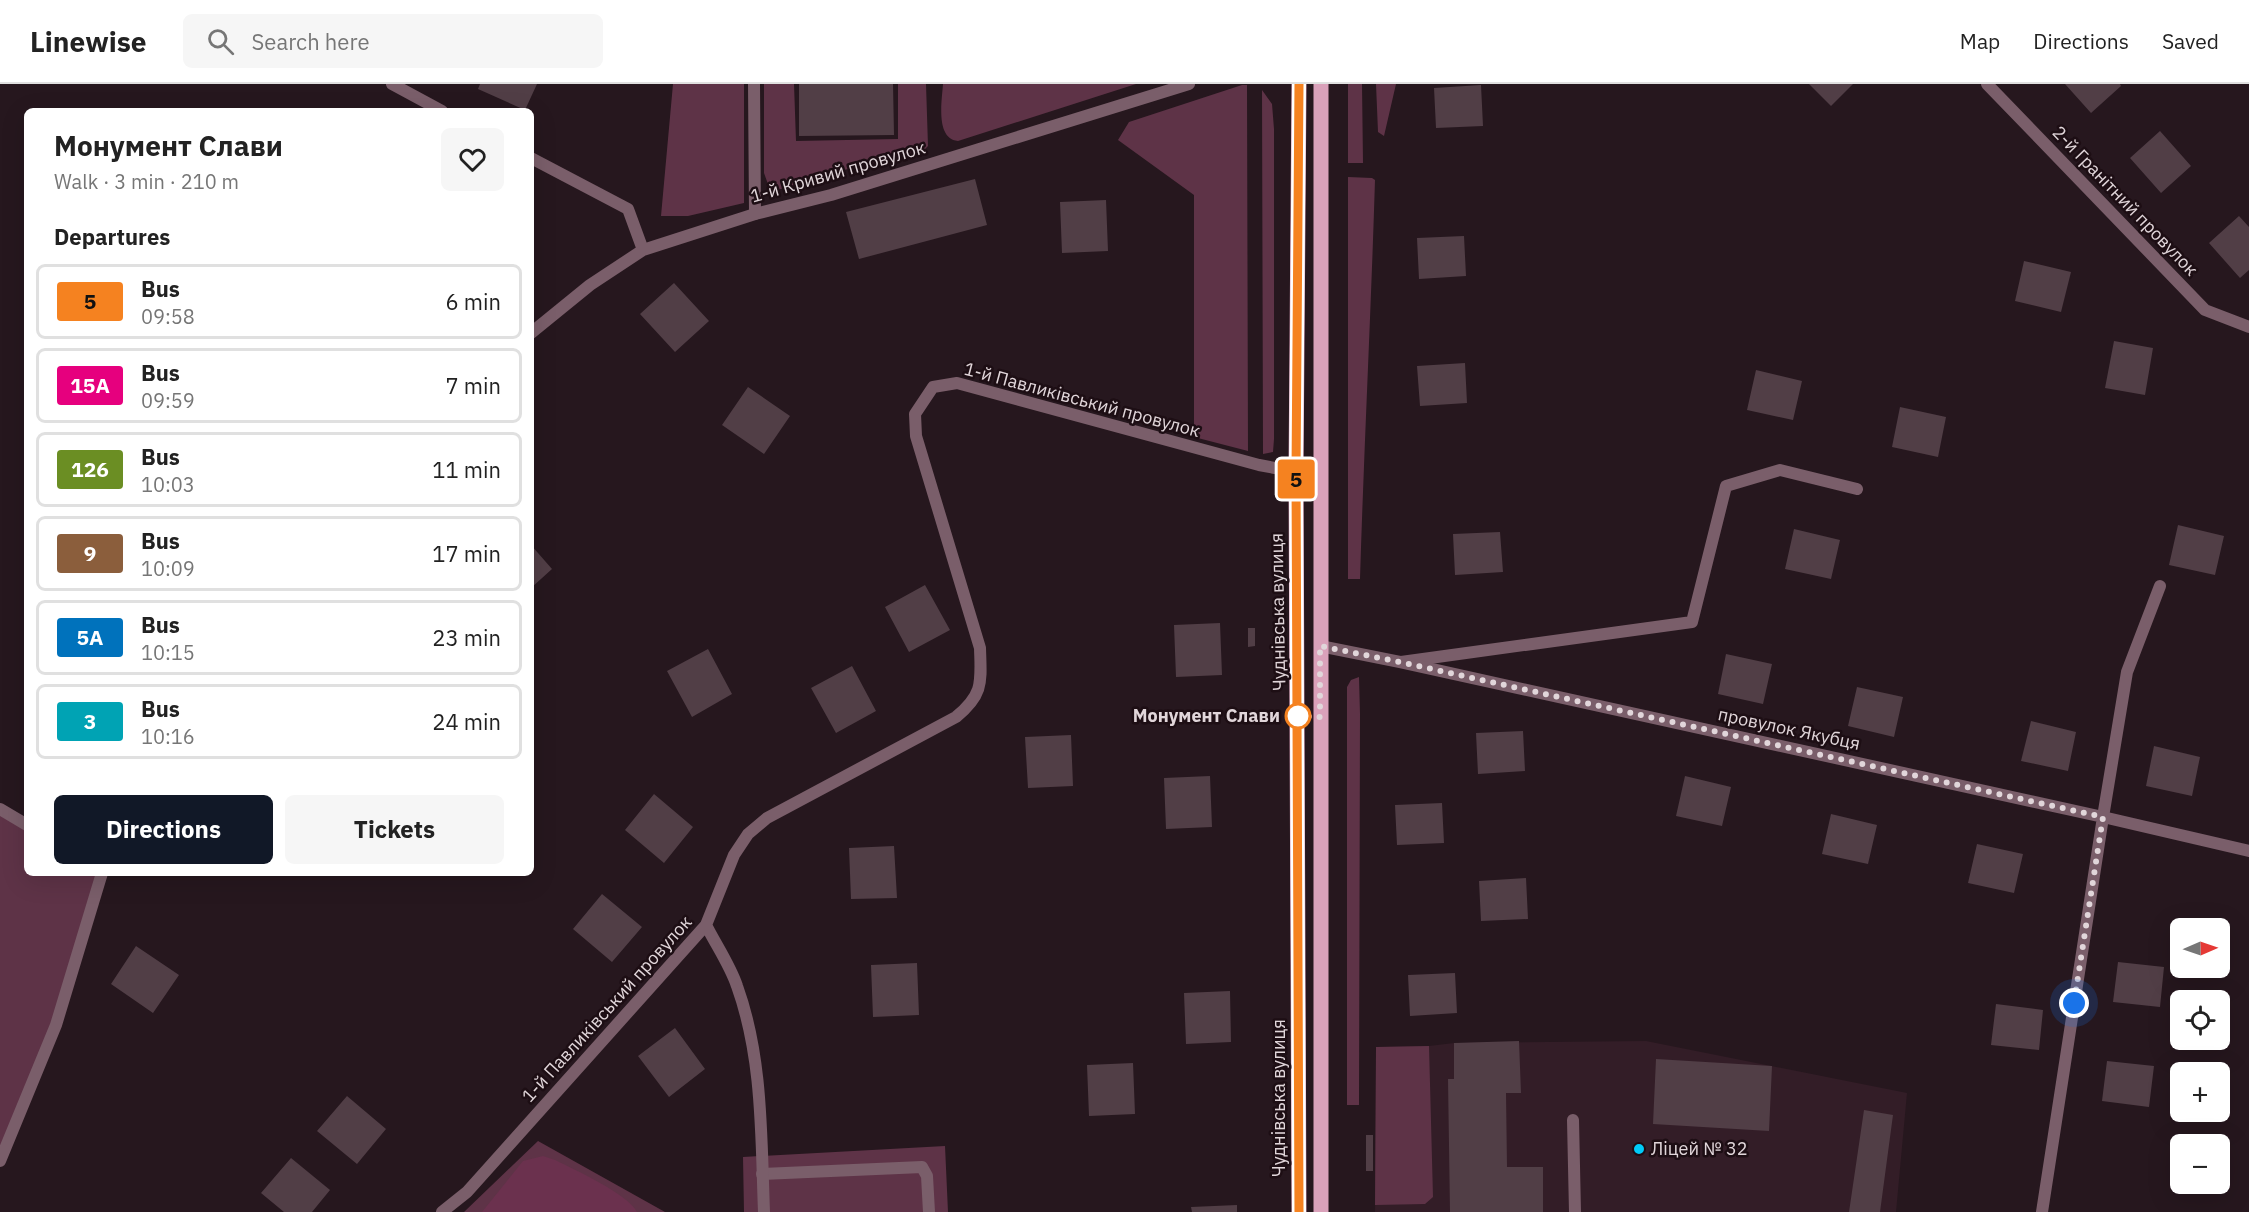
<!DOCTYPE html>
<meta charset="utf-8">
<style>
:root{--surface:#fff;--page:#f6f6f6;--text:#222;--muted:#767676;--line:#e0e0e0;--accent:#111827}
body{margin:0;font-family:"IBM Plex Sans",sans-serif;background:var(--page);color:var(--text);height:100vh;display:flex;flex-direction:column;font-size:22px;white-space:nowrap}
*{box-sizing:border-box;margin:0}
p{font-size:20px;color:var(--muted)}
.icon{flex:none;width:33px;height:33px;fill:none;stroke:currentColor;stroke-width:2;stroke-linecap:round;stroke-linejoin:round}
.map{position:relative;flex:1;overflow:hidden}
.side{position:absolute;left:24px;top:24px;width:510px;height:768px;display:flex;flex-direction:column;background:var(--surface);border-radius:9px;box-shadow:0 6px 24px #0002}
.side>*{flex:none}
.badge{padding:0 12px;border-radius:4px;font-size:21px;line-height:39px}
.needle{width:39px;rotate:88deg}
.fabs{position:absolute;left:2170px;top:834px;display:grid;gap:12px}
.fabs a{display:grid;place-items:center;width:60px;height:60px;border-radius:9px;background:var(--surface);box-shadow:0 6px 24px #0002;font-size:30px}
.you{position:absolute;width:30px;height:30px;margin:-15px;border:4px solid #fff;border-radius:50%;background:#1a73e8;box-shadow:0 0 0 9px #1a73e833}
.map>.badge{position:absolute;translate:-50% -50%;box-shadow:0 0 0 3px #fff}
h2{padding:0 30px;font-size:22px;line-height:54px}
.round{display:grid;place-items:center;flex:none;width:63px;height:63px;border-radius:9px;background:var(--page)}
.overview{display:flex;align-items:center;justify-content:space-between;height:102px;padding:0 30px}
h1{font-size:28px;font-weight:700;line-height:45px}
.cta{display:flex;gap:12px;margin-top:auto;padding:12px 30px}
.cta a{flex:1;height:69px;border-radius:9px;background:var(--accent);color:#fff;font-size:24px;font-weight:700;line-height:69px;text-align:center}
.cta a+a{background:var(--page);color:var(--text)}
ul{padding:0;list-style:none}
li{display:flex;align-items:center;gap:18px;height:75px;margin:0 12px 9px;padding:0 18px;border:3px solid var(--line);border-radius:9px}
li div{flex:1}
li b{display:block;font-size:22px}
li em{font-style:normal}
li .badge{min-width:66px;font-weight:700;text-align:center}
header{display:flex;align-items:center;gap:36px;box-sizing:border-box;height:84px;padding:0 30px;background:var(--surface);border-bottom:2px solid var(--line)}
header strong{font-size:28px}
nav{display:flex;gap:33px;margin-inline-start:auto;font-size:21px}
.search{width:420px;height:54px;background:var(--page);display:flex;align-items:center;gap:15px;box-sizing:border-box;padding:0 21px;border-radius:9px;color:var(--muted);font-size:22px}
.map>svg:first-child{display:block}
</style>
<header>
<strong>Linewise</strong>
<div class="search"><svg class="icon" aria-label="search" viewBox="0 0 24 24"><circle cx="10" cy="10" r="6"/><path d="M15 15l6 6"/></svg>Search here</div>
<nav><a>Map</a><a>Directions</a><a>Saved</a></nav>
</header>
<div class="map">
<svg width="2249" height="1128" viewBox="0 0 2249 1128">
<rect width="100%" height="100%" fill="#26171e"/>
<path fill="#331d27" d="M 1646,957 L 1907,1009 L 1896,1128 L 1375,1128 L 1376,963 L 1429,962 L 1454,959 Z"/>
<path fill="#5e3347" d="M 673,0 L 744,0 L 744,119 L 688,132 L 661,132 Z
M 764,0 L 794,0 L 796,57 L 898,55 L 898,0 L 926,0 L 928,62 L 923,67 L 844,86 L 774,107 L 769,103 L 764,89 Z
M 943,0 L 1136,0 L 958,57 C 935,55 942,16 943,0 Z
M 1348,0 L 1362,0 L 1363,79 L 1348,79 Z
M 1376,0 L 1396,0 L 1384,52 L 1378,48 Z
M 1242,1 L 1247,1 L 1248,367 L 1194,353 L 1194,111 L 1118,56 L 1129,38 Z
M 1262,6 L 1272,20 L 1274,45 L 1274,355 L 1273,368 L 1263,370 Z
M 1348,93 L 1372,94 L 1375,96 C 1371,229 1364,362 1360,495 L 1348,495 Z
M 1359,593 L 1360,630 L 1359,1021 L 1347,1021 L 1347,603 L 1351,596 Z
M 0,725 L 27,741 L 27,789 L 102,789 L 56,941 L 0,1077 Z
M 1429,962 L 1433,1113 L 1425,1120 L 1375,1121 L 1376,963 Z
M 538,1057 L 665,1128 L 464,1128 Z
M 945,1062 L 948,1128 L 744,1128 L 743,1073 Z"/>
<path fill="#6b314e" d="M 543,1072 L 555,1076 C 575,1086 628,1110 637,1128 L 482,1128 L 523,1077 Z"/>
<path fill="#513e46" d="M 480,0 L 537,0 L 525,26 L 478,5 Z
M 799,0 L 893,0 L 894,51 L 799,52 Z
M 1809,0 L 1853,0 L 1831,22 Z
M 2065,0 L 2120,0 L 2121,2 L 2091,29 Z
M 1481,1 L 1483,42 L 1436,44 L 1434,4 Z
M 2160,47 L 2191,82 L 2161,109 L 2130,74 Z
M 975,95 L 987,141 L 859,175 L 846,128 Z
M 1106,116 L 1108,167 L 1062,169 L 1060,118 Z
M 2239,132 L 2249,143 L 2249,186 L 2240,194 L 2209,159 Z
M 1464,152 L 1466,192 L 1419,195 L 1417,154 Z
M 2024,177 L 2071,188 L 2061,228 L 2015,217 Z
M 674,199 L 709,237 L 675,268 L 640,230 Z
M 2114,257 L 2153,264 L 2145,311 L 2105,304 Z
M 1465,279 L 1467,319 L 1420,322 L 1417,282 Z
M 1756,286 L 1802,297 L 1793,336 L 1747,326 Z
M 748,303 L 790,332 L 764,370 L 722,341 Z
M 1900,323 L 1946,333 L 1938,373 L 1892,363 Z
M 2178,441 L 2224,452 L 2215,491 L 2169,481 Z
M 1794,445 L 1840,456 L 1831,495 L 1785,485 Z
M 1500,448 L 1503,488 L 1455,491 L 1453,450 Z
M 531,461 L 552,485 L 531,504 Z
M 925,501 L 950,546 L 909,568 L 885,523 Z
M 1220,539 L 1222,591 L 1176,593 L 1174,541 Z
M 1248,544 L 1255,544 L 1255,562 L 1248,563 Z
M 708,565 L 732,610 L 692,633 L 667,587 Z
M 1726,570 L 1772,580 L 1763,620 L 1718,610 Z
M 852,582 L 876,627 L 836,649 L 811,604 Z
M 1857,603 L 1903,613 L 1894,653 L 1848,642 Z
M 2031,637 L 2076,648 L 2068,687 L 2021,677 Z
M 1523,647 L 1525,687 L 1478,690 L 1476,649 Z
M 1071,651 L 1073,702 L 1028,704 L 1025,653 Z
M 2154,662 L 2200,673 L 2192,712 L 2146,702 Z
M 1210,692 L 1212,743 L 1166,745 L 1164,694 Z
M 1685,692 L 1731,703 L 1722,742 L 1676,732 Z
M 654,710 L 693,743 L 664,779 L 625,746 Z
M 1442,719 L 1444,759 L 1397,761 L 1395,721 Z
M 1831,730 L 1877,741 L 1868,780 L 1822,770 Z
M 1977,760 L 2023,770 L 2014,809 L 1968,799 Z
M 894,762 L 897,814 L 851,815 L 849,764 Z
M 1526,794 L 1528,835 L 1481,837 L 1479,797 Z
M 602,810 L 642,843 L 612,878 L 573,845 Z
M 136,862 L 179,891 L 153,929 L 111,900 Z
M 2118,878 L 2164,883 L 2160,923 L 2113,918 Z
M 917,879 L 919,931 L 873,933 L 871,881 Z
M 1455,889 L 1457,929 L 1410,932 L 1408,891 Z
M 1230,907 L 1231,958 L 1186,960 L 1184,909 Z
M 1996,920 L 2043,926 L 2039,966 L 1991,961 Z
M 675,944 L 705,985 L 669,1013 L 638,972 Z
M 1519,957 L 1521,1009 L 1506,1009 L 1507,1083 L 1543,1083 L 1543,1128 L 1450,1128 L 1448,995 L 1454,995 L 1454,959 Z
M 1656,975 L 1772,982 L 1769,1047 L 1653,1040 Z
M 2107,977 L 2154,982 L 2149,1023 L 2102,1017 Z
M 1133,979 L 1135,1030 L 1089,1032 L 1087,981 Z
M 347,1012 L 386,1045 L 357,1080 L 317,1047 Z
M 1864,1026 L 1893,1031 L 1880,1128 L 1849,1128 Z
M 1366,1051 L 1373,1051 L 1373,1087 L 1366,1087 Z
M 291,1074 L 330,1106 L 312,1128 L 284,1128 L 261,1109 Z
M 1237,1121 L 1237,1128 L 1192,1128 L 1191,1123 Z"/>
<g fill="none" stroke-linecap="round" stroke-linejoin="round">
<path stroke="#7a5e6a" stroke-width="12" d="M 754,0 L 755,130
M 1401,578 L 1692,538 L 1726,402 L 1780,386 L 1857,405
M 2103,733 L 2127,588 L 2160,502
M 1573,1036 L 1575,1128
M 762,1090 L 922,1083 L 927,1092 L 929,1128"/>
<path stroke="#7a5e6a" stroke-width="12" d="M 392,0 L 442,27
M 1987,0 L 2205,226 L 2249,243
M 531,74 L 628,125 L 643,166 L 755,130 L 831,111 L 1189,0
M 531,249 L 590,201 L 643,166
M 1320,562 L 1400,578 L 2103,733 L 2249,767
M 0,725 L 27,741
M 706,841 C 716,861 730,881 737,902 C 763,974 761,1053 764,1128
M 0,1077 L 56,941 L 102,789
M 442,1128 L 467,1108 L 706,841 L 734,771 L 748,750 L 767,734 L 956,633 C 984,610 981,598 980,564 L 916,352 L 915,330 L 933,303 L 957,299 L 1259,381 L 1296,388
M 2042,1128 L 2103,733"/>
<path stroke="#daa1ba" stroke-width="15" d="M 1299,0 L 1296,388 L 1299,1128
M 1321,0 L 1321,1128"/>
</g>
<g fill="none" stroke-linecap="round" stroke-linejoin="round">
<defs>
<path id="line" d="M 1299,0 L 1296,388 L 1299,1128"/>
</defs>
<use href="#line" stroke="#fff" stroke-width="14"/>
<use href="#line" stroke="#f58220" stroke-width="9"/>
<path stroke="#e1d6da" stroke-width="6" stroke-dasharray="0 10.8" d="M 1298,632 L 1320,633 L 1320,562 L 1400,578 L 2103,733 L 2074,919"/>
</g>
<circle fill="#fff" stroke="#f58220" stroke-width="3" cx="1298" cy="632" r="12"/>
<circle fill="#00cbf8" stroke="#1d0e14" stroke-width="2" cx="1639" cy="1065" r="6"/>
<g text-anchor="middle" stroke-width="5" stroke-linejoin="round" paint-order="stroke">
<g font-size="18" fill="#e1d6da" stroke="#1d0e14">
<text transform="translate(838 88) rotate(-16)" y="6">1-й Кривий провулок</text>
<text transform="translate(2125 117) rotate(46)" y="6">2-й Гранітний провулок</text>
<text transform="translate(1082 316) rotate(15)" y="6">1-й Павликівський провулок</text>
<text transform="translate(1278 528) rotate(-91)" y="6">Чуднівська вулиця</text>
<text transform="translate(1789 645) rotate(12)" y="6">провулок Якубця</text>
<text transform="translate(607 925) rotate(-48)" y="6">1-й Павликівський провулок</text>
<text transform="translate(1279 1014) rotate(-90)" y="6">Чуднівська вулиця</text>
</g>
<g font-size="18" font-weight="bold" fill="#e1d6da" stroke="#1d0e14" text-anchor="end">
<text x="1280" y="638">Монумент Слави</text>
</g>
<g font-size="18" fill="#e1d6da" stroke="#1d0e14" text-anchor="start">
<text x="1651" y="1071">Ліцей № 32</text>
</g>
</g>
</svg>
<div class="fabs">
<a><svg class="needle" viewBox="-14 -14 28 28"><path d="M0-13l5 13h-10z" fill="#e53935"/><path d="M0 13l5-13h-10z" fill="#767676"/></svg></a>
<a><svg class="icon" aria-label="locate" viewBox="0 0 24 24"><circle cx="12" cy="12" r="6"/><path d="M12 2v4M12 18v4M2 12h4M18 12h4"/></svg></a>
<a>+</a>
<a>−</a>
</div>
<div class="you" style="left:2074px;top:919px"></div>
<b class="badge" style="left:1296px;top:395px;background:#f58220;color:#111">5</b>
<section class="side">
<div class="overview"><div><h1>Монумент Слави</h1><p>Walk · 3 min · 210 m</p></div><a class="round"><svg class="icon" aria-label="heart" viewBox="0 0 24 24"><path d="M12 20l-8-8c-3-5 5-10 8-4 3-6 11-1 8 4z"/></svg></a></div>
<h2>Departures</h2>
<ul>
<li><span class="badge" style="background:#f58220;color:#111">5</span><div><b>Bus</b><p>09:58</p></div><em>6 min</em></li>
<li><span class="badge" style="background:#e6007e;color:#fff">15A</span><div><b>Bus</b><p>09:59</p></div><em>7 min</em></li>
<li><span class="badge" style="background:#6b8e23;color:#fff">126</span><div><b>Bus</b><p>10:03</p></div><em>11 min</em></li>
<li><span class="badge" style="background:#8b5e3c;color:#fff">9</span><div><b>Bus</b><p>10:09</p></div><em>17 min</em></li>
<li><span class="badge" style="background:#0072bc;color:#fff">5А</span><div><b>Bus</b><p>10:15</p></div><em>23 min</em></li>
<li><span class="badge" style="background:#00a3b4;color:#fff">3</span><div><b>Bus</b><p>10:16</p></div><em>24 min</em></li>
</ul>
<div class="cta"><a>Directions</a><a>Tickets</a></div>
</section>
</div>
